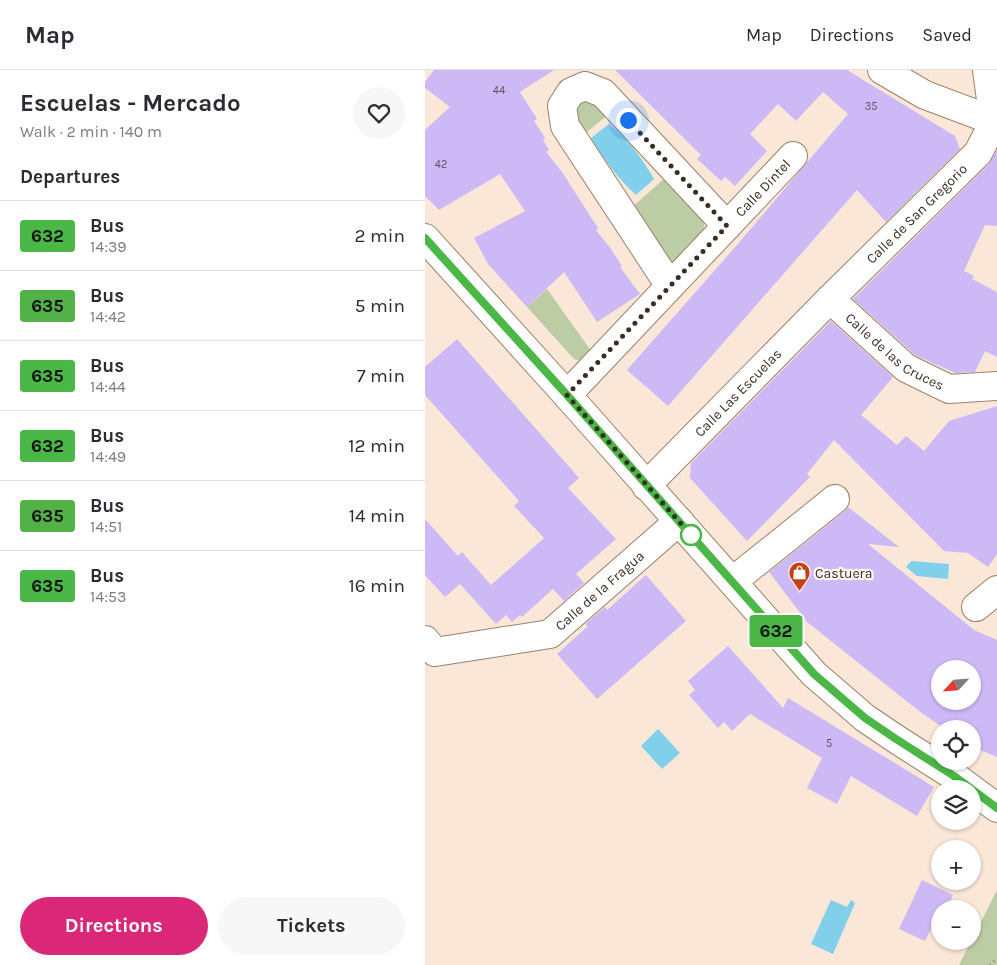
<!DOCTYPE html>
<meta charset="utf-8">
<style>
:root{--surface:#fff;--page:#f7f7f7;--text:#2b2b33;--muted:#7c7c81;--line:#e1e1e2;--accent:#db2777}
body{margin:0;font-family:Karla,sans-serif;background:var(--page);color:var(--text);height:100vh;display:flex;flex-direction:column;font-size:19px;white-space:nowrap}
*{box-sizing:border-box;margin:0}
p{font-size:16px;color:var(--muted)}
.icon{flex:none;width:28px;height:28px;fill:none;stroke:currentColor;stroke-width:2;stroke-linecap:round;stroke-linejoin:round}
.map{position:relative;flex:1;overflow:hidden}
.sheet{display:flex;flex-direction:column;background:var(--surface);width:425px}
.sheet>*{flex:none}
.badge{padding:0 10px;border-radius:4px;font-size:18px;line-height:32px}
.needle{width:32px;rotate:244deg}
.tools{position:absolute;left:506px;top:590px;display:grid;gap:10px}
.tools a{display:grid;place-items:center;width:50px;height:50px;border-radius:50%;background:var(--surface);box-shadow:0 1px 4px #0004;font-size:25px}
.you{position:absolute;width:25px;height:25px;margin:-12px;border:4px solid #fff;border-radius:50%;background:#1a73e8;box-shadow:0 0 0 8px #1a73e833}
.map>.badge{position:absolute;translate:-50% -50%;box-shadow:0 0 0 2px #fff}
h2{padding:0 20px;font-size:19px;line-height:45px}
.round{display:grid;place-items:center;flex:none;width:52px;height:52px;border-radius:26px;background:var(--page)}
.head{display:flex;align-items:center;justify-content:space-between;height:85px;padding:0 20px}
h1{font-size:24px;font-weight:700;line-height:38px}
.cta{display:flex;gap:10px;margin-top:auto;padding:10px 20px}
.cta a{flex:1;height:58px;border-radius:30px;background:var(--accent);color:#fff;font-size:20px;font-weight:700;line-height:58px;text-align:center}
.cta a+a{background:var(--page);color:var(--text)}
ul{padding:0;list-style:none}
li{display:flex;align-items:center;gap:15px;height:70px;padding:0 20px;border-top:1px solid var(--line)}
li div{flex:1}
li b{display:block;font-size:19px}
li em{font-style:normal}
li .badge{min-width:55px;font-weight:700;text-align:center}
header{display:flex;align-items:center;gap:30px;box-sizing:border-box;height:70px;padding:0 25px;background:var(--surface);border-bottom:1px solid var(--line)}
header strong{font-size:24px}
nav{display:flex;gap:28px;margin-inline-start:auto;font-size:18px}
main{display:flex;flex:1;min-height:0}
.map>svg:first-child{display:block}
</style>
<header>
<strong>Map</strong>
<nav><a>Map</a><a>Directions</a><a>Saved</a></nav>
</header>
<main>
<section class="sheet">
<div class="head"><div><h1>Escuelas - Mercado</h1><p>Walk · 2 min · 140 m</p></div><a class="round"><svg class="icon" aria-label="heart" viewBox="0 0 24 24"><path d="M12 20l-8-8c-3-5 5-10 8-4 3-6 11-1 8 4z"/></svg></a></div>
<h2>Departures</h2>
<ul>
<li><span class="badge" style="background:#4ab747;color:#111">632</span><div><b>Bus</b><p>14:39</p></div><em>2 min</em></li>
<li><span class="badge" style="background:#53b247;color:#111">635</span><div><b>Bus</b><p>14:42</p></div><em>5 min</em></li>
<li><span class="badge" style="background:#4ab747;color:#111">635</span><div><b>Bus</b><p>14:44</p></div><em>7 min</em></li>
<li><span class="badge" style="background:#4ab747;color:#111">632</span><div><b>Bus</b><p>14:49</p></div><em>12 min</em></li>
<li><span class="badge" style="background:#53b247;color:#111">635</span><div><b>Bus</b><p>14:51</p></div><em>14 min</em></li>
<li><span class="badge" style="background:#4ab747;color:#111">635</span><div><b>Bus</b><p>14:53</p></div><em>16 min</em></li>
</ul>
<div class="cta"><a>Directions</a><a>Tickets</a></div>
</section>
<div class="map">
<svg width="572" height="895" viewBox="0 0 572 895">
<rect width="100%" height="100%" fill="#fae7d8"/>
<path fill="#bccca4" d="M 160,29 L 171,30 L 184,44 L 157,66 L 147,41 L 154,32 Z
M 241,107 L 278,149 L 280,160 L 250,195 L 241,194 L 204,140 Z
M 122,219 L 169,285 L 155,291 L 149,289 L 102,237 Z
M 572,820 L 572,895 L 534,895 L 546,871 L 548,871 L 548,868 Z"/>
<path fill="#80cfeb" d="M 184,54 C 202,68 218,89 229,109 L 211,125 C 193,109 178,88 166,68 Z
M 486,491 L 524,494 L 523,509 L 492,506 L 481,497 Z
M 233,659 L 255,683 L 237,699 L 216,676 Z
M 406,830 L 422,837 L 426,830 L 430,833 L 408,884 L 386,874 Z"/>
<path fill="#ceb9f7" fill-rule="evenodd" d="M 9,0 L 129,0 L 95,22 L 112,49 L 109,51 L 120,68 L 118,70 L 124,80 L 121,82 L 137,102 L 173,158 L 171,160 L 186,179 L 197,196 L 195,197 L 215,224 L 172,252 L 139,202 L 102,237 L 63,194 L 49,168 L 100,141 L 75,104 L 14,140 L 0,126 L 0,60 L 25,37 L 0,18 L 0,12 Z
M 190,0 L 422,0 L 530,66 L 535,79 L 461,152 L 432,120 L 243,336 L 202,300 L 312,175 L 423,44 L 398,22 L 371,51 L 353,34 L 325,64 L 342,81 L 310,116 L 300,107 L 296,111 L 272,89 L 276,85 Z
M 572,80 L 572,156 L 560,155 L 539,201 L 549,206 L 547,209 L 572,222 L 572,287 L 560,281 L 550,302 L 530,303 L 490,285 L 428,229 L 564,94 Z
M 406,251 L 468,307 L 436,345 L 472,375 L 481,366 L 499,381 L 524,351 L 572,336 L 572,484 L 563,497 L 543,483 L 519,481 L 409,370 L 382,404 L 385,407 L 322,471 L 265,408 L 266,393 Z
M 32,269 L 154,408 L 143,418 L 191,469 L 151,504 L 159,513 L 139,531 L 128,519 L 97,547 L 95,545 L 87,552 L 81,545 L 71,554 L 35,514 L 20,527 L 0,505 L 0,449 L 33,486 L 37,482 L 66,515 L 119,468 L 89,436 L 94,431 L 0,325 L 0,297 Z
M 423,437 L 474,477 L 443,474 L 549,560 L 572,570 L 572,687 L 548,677 L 548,659 L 520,659 L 494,641 L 382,552 L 344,502 L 420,441 ZM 515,599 L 548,599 L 548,631 L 515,631 Z
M 221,505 L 261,551 L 172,629 L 132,584 L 163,556 L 160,554 L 180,537 L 182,540 Z
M 303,576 L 358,638 L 363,628 L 509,717 L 492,746 L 426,706 L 412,734 L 382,718 L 397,688 L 325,644 L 307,661 L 299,652 L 293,658 L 264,625 L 270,620 L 263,611 Z
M 497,810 L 528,825 L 522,839 L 515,839 L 515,853 L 512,859 L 507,857 L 500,871 L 474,859 Z"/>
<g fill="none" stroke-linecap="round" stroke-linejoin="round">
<defs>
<g id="minor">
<path d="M 457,0 L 500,25 L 572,52"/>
<path d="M 0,168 L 142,325 L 389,604 L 440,648 L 471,669 L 529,706 L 572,738"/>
<path d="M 245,216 L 140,56 L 137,36 L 146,22 L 160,16 L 178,23 L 302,156"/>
<path id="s1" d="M 405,229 L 481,298 L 524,319 L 572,316"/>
<path id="s2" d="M 142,325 L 368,86"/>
<path id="s3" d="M 221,416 L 405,229 L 553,83 L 569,52 L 562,0"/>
<path d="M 308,511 L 410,429"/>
<path d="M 551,537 L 572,520"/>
<path id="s4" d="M 0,570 L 10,582 L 125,564 L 254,451"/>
</g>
</defs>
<use href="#minor" stroke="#9d8069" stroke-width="30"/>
<path stroke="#928377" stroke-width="3" stroke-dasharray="1 4" stroke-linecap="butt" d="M 565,895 L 572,888"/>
<use href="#minor" stroke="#fff" stroke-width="28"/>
</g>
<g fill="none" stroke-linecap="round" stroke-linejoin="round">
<defs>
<path id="line" d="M 0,168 L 142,325 L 389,604 L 440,648 L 471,669 L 529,706 L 572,738"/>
</defs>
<use href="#line" stroke="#fff" stroke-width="11"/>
<use href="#line" stroke="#4ab747" stroke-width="8"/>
<path stroke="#392d23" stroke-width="5" stroke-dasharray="0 9" d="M 203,50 L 302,156 L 142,325 L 266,465"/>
</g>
<defs>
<symbol id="shop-pin" viewBox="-11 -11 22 30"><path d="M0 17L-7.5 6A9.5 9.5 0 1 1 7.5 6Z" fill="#c63e13" stroke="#fef7f2"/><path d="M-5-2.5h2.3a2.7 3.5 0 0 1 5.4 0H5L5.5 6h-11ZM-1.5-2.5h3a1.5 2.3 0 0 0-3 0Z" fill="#fff"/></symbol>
</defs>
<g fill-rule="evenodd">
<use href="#shop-pin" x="362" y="490" width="25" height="34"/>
</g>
<circle fill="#fff" stroke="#4ab747" stroke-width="2.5" cx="266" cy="465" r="10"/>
<g text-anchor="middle" stroke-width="4.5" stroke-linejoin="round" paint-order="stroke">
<g font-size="11" fill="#5e5058">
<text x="74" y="24">44</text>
<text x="446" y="40">35</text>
<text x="16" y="98">42</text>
<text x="404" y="677">5</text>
</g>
<g font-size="14" fill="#392d23" stroke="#fef7f2">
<text dy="5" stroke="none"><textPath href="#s2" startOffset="285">Calle Dintel</textPath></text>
<text dy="5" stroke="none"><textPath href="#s3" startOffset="384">Calle de San Gregorio</textPath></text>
<text dy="5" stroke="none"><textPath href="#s1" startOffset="84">Calle de las Cruces</textPath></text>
<text dy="5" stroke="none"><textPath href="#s3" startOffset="131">Calle Las Escuelas</textPath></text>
<text dy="5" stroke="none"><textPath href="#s4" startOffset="198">Calle de la Fragua</textPath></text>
</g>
<g font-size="14" fill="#392d23" stroke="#fef7f2" text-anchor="start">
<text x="390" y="508">Castuera</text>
</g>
</g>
</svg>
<div class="tools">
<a><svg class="needle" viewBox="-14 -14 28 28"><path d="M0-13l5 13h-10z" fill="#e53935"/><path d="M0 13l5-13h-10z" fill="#7c7c81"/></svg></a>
<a><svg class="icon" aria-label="locate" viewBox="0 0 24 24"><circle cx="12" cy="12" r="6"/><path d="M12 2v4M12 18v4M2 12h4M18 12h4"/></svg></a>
<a><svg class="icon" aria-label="layers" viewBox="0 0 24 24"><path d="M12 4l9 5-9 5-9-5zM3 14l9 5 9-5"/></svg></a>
<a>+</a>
<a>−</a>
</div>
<div class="you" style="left:203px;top:50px"></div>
<b class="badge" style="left:351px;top:561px;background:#4ab747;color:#111">632</b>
</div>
</main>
